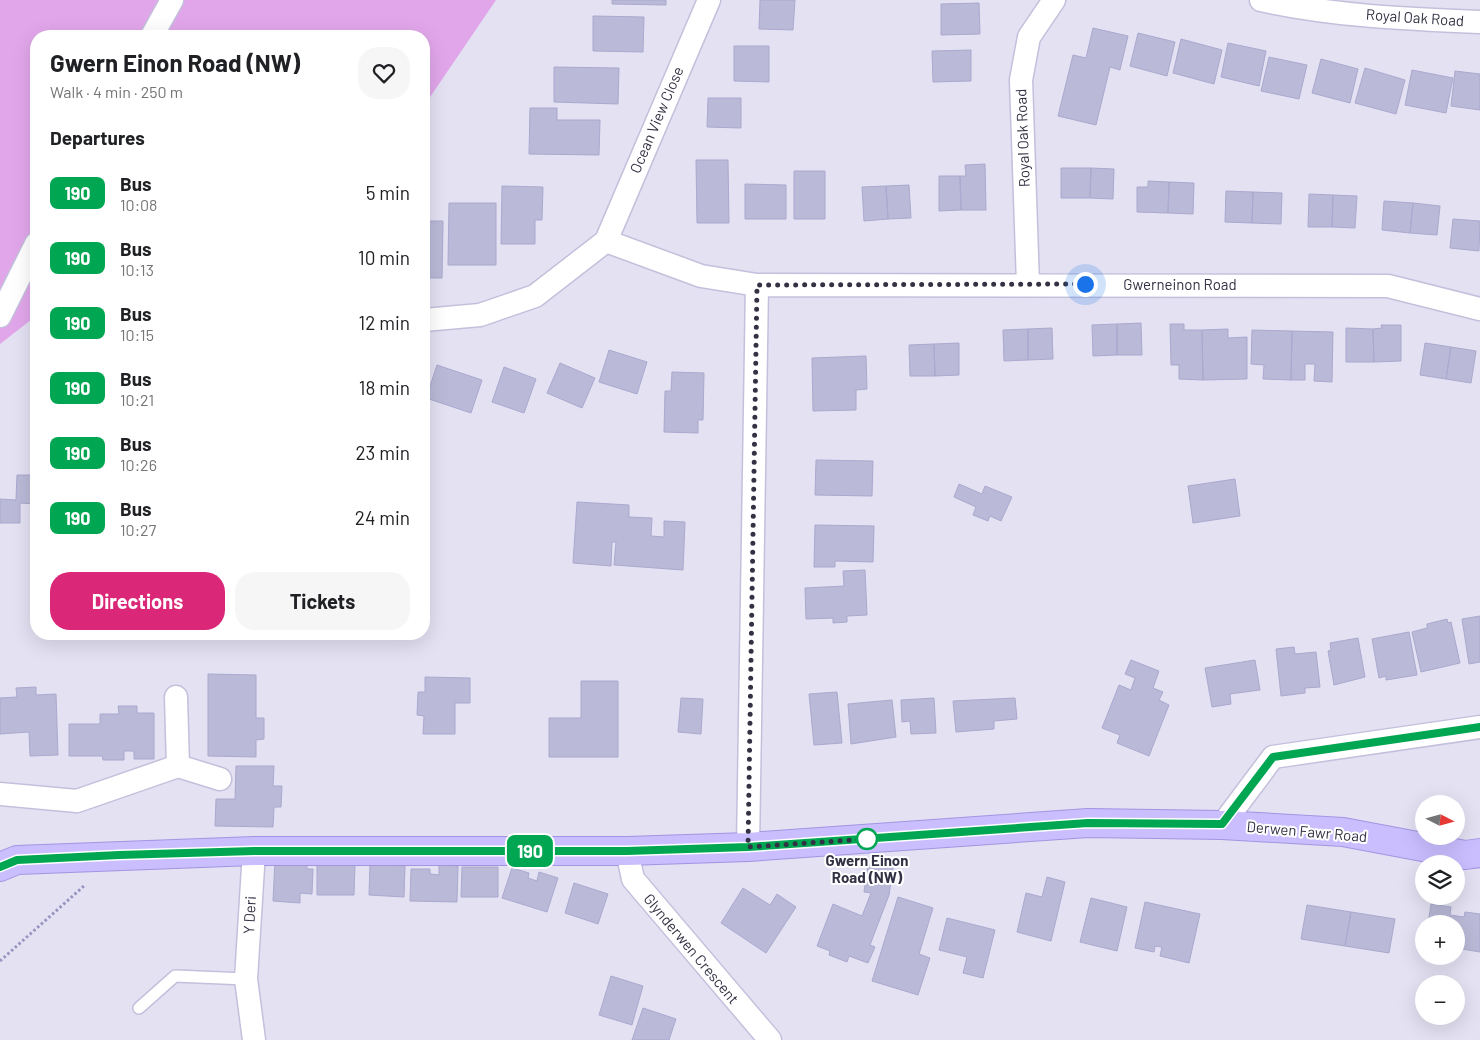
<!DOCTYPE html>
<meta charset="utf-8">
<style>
:root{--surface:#fff;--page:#f6f6f6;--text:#202124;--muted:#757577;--accent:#db2777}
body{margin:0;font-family:Barlow,sans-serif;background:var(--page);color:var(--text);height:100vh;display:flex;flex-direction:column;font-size:19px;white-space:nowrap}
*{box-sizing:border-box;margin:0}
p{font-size:16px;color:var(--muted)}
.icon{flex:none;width:28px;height:28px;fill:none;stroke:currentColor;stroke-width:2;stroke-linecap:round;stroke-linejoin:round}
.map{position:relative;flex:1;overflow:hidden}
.details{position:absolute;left:30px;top:30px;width:400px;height:610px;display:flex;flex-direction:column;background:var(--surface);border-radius:20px;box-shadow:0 5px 20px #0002}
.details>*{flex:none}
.badge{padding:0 10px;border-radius:8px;font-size:18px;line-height:32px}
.needle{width:32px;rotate:96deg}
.controls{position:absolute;left:1415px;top:795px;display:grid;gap:10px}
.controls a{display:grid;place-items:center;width:50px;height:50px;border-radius:50%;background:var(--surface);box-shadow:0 5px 20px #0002;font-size:25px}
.you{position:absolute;width:25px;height:25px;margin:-12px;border:4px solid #fff;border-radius:50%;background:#1a73e8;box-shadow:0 0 0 8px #1a73e833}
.map>.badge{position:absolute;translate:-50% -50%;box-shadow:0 0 0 2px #fff}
h2{padding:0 20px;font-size:19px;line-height:45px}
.round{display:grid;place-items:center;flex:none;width:52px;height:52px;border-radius:20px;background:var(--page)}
.summary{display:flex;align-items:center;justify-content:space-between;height:85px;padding:0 20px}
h1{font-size:24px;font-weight:700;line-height:38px}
.button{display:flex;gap:10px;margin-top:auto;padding:10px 20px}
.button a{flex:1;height:58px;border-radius:20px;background:var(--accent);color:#fff;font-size:20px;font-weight:700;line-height:58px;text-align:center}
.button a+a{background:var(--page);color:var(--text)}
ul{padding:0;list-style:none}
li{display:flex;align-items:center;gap:15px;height:65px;padding:0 20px}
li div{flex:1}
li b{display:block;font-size:19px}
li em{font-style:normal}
li .badge{min-width:55px;font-weight:700;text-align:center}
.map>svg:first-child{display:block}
</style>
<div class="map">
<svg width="1480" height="1040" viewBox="0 0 1480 1040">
<rect width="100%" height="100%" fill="#e3e1f2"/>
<path fill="#e1a6ea" d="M 0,0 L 496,0 L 424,106 L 424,36 L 36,36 L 36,316 L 0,344 Z"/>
<path fill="#bab9d7" stroke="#aaa9cf" d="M 612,0 L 666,0 L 666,5 L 612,4 Z
M 760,0 L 795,0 L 793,30 L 759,29 Z
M 979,3 L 980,34 L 941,35 L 941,4 Z
M 593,16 L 644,17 L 643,52 L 593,51 Z
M 1093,28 L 1128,36 L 1120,70 L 1110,67 L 1096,125 L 1058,116 L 1073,55 L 1086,58 Z
M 1138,33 L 1175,42 L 1167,76 L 1130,66 Z
M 1181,39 L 1222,50 L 1214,84 L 1173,73 Z
M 1228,43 L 1266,51 L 1259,86 L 1221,77 Z
M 734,46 L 769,46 L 769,82 L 734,81 Z
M 971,50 L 971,81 L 933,82 L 932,51 Z
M 1269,57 L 1307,65 L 1299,99 L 1261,91 Z
M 1321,59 L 1358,69 L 1350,103 L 1312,93 Z
M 554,67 L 619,68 L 618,104 L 554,102 Z
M 1365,68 L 1405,80 L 1396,114 L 1355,103 Z
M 1412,70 L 1453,78 L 1446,113 L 1405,105 Z
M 1455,71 L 1480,74 L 1480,110 L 1451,106 Z
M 708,98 L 741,98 L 741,128 L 707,127 Z
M 530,108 L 557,108 L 557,120 L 600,120 L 599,155 L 529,154 Z
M 696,160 L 728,160 L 729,223 L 697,223 Z
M 985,164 L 986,210 L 961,210 L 960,176 L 966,176 L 965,165 Z
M 1061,168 L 1091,168 L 1090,198 L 1061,198 Z
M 1091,168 L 1114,169 L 1113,199 L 1090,198 Z
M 794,171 L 825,171 L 825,219 L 794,219 Z
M 939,176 L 960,176 L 961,210 L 939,211 Z
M 1148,181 L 1169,182 L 1168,213 L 1137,212 L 1137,187 L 1148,187 Z
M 1169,182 L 1194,183 L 1193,214 L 1168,213 Z
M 745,184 L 786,185 L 786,219 L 745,219 Z
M 909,185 L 911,218 L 888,219 L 886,186 Z
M 502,186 L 543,187 L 542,220 L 535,220 L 535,244 L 501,244 Z
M 886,186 L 888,219 L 864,221 L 862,187 Z
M 1226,191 L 1253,192 L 1252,223 L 1225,222 Z
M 1253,192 L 1282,193 L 1281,224 L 1252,223 Z
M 1309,194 L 1333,195 L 1332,227 L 1308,227 Z
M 1333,195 L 1357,196 L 1355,228 L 1332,227 Z
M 1384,201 L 1413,203 L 1410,233 L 1382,230 Z
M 449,203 L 496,203 L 496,265 L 448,265 Z
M 1413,203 L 1440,206 L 1437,235 L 1410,233 Z
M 1453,219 L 1480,221 L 1479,251 L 1450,248 Z
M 424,221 L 443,221 L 442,278 L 424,278 Z
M 1141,323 L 1142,355 L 1117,355 L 1117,324 Z
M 1117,324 L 1117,355 L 1093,356 L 1092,325 Z
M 1170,324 L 1184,324 L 1184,330 L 1202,330 L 1203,380 L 1179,379 L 1179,365 L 1171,365 Z
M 1381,325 L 1401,325 L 1401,361 L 1374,362 L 1373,329 L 1382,328 Z
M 1052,328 L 1053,359 L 1028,360 L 1028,329 Z
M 1346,328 L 1373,329 L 1374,362 L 1346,362 Z
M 1028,329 L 1028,360 L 1004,361 L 1003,330 Z
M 1228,329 L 1228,338 L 1247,337 L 1247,379 L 1203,380 L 1202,330 Z
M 1252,330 L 1292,331 L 1291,380 L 1263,379 L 1264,365 L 1251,364 Z
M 1292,331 L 1333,332 L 1332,382 L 1314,381 L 1315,364 L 1305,364 L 1305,380 L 1291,380 Z
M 959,343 L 959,375 L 935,376 L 934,344 Z
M 1425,343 L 1451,347 L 1446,379 L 1420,375 Z
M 934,344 L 935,376 L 910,376 L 909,345 Z
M 1451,347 L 1476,351 L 1471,383 L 1446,379 Z
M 609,350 L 647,362 L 637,394 L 599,382 Z
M 866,356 L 867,389 L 856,390 L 856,410 L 813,411 L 812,358 Z
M 560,363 L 595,378 L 582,408 L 547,393 Z
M 437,365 L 482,380 L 471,413 L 426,398 Z
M 504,367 L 536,379 L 524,413 L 492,402 Z
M 672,372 L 704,373 L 703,420 L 698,420 L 698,433 L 664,432 L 665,391 L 671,391 Z
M 34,443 L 36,443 L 36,504 L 20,503 L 20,523 L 0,523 L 0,499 L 16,500 L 17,475 L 34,475 Z
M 816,460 L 873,461 L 872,496 L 815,495 Z
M 1235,479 L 1240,516 L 1193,523 L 1188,486 Z
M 959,484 L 982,494 L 985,486 L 1012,497 L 1001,521 L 990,516 L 988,521 L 973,515 L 976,507 L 954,497 Z
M 577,502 L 629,505 L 629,517 L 652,518 L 651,536 L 664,537 L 664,521 L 685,522 L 683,570 L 614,565 L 616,542 L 612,542 L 611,566 L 573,563 Z
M 815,525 L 874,526 L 873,562 L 835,561 L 835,567 L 814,567 Z
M 865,570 L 867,615 L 847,616 L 847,622 L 833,623 L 833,618 L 806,619 L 805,588 L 844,586 L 843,571 Z
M 1480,616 L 1480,662 L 1469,664 L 1462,619 Z
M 1447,619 L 1448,623 L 1451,622 L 1460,663 L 1421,672 L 1412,632 L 1427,628 L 1427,624 Z
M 1409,632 L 1417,675 L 1386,680 L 1386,676 L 1379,678 L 1372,639 Z
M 1358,638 L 1365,677 L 1334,685 L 1328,651 L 1331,650 L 1330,643 Z
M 1294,647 L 1295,654 L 1316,652 L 1320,687 L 1305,688 L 1305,693 L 1281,696 L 1276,649 Z
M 1131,660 L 1159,671 L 1153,688 L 1163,692 L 1159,700 L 1169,705 L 1149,756 L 1117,743 L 1120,735 L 1102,728 L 1119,685 L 1131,690 L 1135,678 L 1125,674 Z
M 1255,660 L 1260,690 L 1230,694 L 1231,704 L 1212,707 L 1205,668 Z
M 208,674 L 256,675 L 256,718 L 264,718 L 264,739 L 256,740 L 256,757 L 208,756 Z
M 425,677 L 470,678 L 470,703 L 455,703 L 455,734 L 423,734 L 424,716 L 417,715 L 418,692 L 425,692 Z
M 581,681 L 618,681 L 618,757 L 549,757 L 549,718 L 581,718 Z
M 36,687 L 36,695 L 56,694 L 58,755 L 30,756 L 29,732 L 0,734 L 0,698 L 17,697 L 16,688 Z
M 837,692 L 842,743 L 814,745 L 809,694 Z
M 681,698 L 703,699 L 701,734 L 678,732 Z
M 934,698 L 936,733 L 911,734 L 910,721 L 902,722 L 901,700 Z
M 1015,698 L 1017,719 L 994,721 L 994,729 L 956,732 L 953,701 Z
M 892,700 L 896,737 L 851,744 L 848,704 Z
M 118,706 L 137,706 L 137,713 L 154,713 L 154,759 L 134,759 L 134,751 L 124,751 L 124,760 L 103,760 L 102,756 L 69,756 L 69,724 L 100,724 L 100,714 L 119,714 Z
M 236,766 L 274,766 L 273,786 L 282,786 L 281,807 L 274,807 L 273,827 L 215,826 L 216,799 L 235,799 Z
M 275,861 L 307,863 L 307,869 L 313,869 L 312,894 L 300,893 L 300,903 L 273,901 Z
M 317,864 L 355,864 L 354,895 L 317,895 Z
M 370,864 L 405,866 L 404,897 L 369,895 Z
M 439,865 L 458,866 L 457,902 L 410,901 L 411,869 L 430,869 L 430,874 L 439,875 Z
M 868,865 L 893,868 L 889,895 L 870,945 L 875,947 L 868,963 L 849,956 L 847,962 L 829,955 L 830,951 L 817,946 L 833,904 L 862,916 L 871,893 L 864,892 Z
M 462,867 L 498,867 L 498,897 L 461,897 Z
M 512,868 L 529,873 L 528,878 L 537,881 L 539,872 L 558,878 L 547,912 L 502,898 Z
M 1047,877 L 1065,882 L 1051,941 L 1017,932 L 1026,893 L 1042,897 Z
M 574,883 L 608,894 L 598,924 L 565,913 Z
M 743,888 L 770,905 L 777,894 L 796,907 L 766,953 L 721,923 Z
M 898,897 L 933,908 L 919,954 L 930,958 L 918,995 L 872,981 Z
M 1091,898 L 1127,907 L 1117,951 L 1080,942 Z
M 1145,902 L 1200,914 L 1189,963 L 1160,956 L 1162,947 L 1155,946 L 1154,952 L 1135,948 Z
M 1431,904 L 1451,907 L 1450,915 L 1464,917 L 1465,912 L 1480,914 L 1480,952 L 1456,948 L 1456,924 L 1428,924 Z
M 1307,905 L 1351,912 L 1345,946 L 1301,939 Z
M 1351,912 L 1395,919 L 1389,953 L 1345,946 Z
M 947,918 L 995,930 L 983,978 L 963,973 L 967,957 L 939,950 Z
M 611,976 L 643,986 L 632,1025 L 599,1015 Z
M 643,1008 L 676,1019 L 669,1040 L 632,1040 Z"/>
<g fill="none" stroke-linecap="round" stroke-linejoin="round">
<defs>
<path id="service" d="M 139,1008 L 175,976 L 246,979"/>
<path id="minor" d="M 1261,0 C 1333,16 1407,19 1480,22
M 152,36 L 172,0
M 606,241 L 709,0
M 1028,284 L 1021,80 L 1029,37 L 1054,0
M 0,316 L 36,244
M 424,320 L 480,315 L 535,296 L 606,241 L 701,276 L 757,285 L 1388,286 L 1480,309
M 178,766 L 220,779
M 0,794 L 77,801 L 178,766 L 176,697
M 1222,825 L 1273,757 L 1480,727
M 748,847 L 757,285
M 254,851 L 246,979 L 254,1040
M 627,851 L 633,879 L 770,1040"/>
<path id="secondary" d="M 0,867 L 17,860 L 254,851 L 627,851 L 748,847 L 1088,823 L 1222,825 L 1343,832 L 1465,855 L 1480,853"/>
</defs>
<use href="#service" stroke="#c3c0dc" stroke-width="14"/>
<use href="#minor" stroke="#c3c0dc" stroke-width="25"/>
<use href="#secondary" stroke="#a295e2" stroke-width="30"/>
<path stroke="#9794c1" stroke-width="3" stroke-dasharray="2.5 2.5" stroke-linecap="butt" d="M 0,961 L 85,885"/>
<use href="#service" stroke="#fff" stroke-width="11"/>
<use href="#minor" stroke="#fff" stroke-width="22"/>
<use href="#secondary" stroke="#cabeff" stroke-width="28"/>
</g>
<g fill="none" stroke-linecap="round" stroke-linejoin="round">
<defs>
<path id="line" d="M 0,867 L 17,860 L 119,855 L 254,851 L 627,851 L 748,847 L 1088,823 L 1222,824 L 1273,757 L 1480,727"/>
</defs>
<use href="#line" stroke="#fff" stroke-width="11"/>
<use href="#line" stroke="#00a651" stroke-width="8"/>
<path stroke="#323244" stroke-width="5" stroke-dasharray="0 9" d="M 867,839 L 748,847 L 757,285 L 1085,284"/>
</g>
<circle fill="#fff" stroke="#00a651" stroke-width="2.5" cx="867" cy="839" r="10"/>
<g text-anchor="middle" stroke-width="4" stroke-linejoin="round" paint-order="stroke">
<g font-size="15" fill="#323244" stroke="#fff">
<text transform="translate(1415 18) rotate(4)" y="5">Royal Oak Road</text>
<text transform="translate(657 120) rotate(-67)" y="5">Ocean View Close</text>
<text transform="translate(1023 138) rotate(-92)" y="5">Royal Oak Road</text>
<text x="1180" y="290">Gwerneinon Road</text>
<text transform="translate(1307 832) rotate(5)" y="5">Derwen Fawr Road</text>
<text transform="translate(250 915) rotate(-87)" y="5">Y Deri</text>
<text transform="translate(691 949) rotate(50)" y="5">Glynderwen Crescent</text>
</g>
<g font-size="15" font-weight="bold" fill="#323244" stroke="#fff">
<text x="867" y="866">Gwern Einon<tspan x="867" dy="17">Road (NW)</tspan></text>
</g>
</g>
</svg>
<div class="controls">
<a><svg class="needle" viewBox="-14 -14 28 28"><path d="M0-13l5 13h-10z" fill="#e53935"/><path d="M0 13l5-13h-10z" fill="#757577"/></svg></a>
<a><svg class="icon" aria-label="layers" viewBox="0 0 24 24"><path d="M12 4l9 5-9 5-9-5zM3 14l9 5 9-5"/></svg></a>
<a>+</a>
<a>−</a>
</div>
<div class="you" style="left:1085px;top:284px"></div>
<b class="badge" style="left:530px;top:851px;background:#00a651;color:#fff">190</b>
<section class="details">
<div class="summary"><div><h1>Gwern Einon Road (NW)</h1><p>Walk · 4 min · 250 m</p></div><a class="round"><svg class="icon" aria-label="heart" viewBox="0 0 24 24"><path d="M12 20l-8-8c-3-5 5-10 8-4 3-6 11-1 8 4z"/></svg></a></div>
<h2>Departures</h2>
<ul>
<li><span class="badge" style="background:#00a651;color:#fff">190</span><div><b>Bus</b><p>10:08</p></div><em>5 min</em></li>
<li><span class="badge" style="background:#00a651;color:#fff">190</span><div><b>Bus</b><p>10:13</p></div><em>10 min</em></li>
<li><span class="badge" style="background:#00a651;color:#fff">190</span><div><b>Bus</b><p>10:15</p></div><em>12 min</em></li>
<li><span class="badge" style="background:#00a651;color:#fff">190</span><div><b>Bus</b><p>10:21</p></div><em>18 min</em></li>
<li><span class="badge" style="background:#00a651;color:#fff">190</span><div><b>Bus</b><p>10:26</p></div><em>23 min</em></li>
<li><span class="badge" style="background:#00a651;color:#fff">190</span><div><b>Bus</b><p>10:27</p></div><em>24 min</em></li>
</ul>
<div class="button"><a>Directions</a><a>Tickets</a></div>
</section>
</div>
